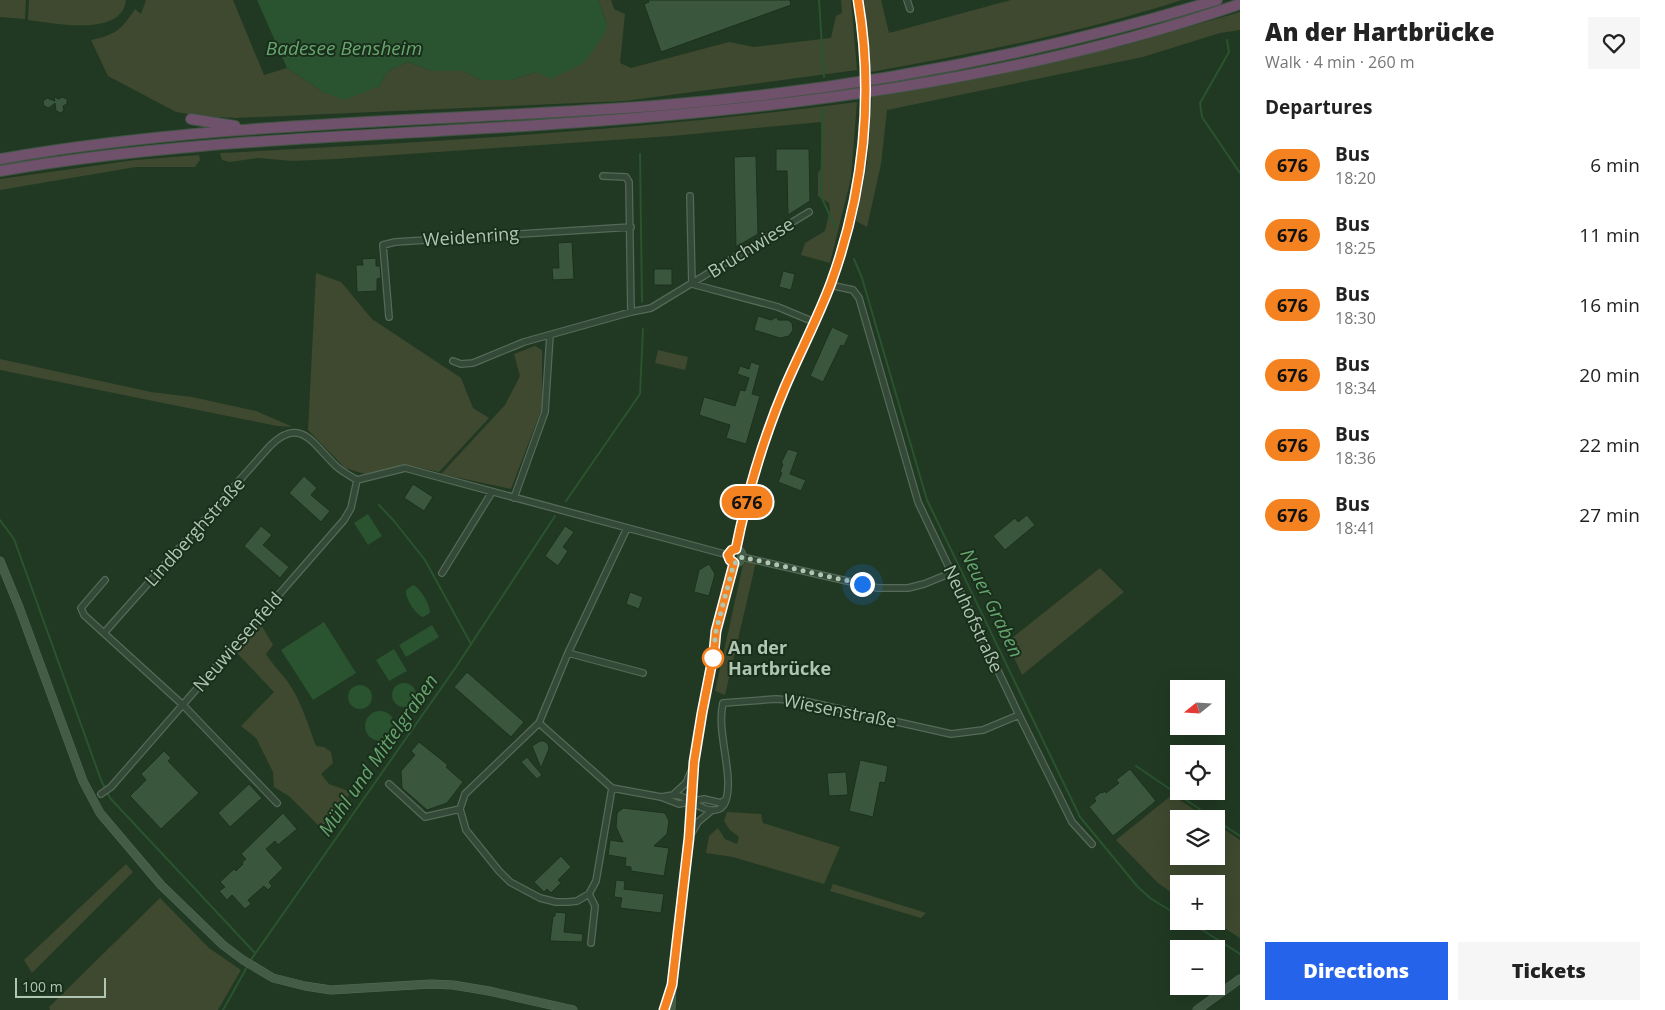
<!DOCTYPE html>
<meta charset="utf-8">
<style>
:root{--surface:#fff;--page:#f6f6f6;--text:#222;--muted:#767676;--accent:#2563eb}
body{margin:0;font-family:"Open Sans",sans-serif;background:var(--page);color:var(--text);height:100vh;display:flex;flex-direction:column;font-size:19px;white-space:nowrap}
*{box-sizing:border-box;margin:0}
p{font-size:16px;color:var(--muted)}
.icon{flex:none;width:28px;height:28px;fill:none;stroke:currentColor;stroke-width:2;stroke-linecap:round;stroke-linejoin:round}
.map{position:relative;flex:1;overflow:hidden}
.side{display:flex;flex-direction:column;background:var(--surface);width:425px}
.side>*{flex:none}
.badge{padding:0 10px;border-radius:16px;font-size:18px;line-height:32px}
.needle{width:32px;rotate:252deg}
.tools{position:absolute;left:1170px;top:680px;display:grid;gap:10px}
.tools a{display:grid;place-items:center;width:55px;height:55px;border-radius:0px;background:var(--surface);box-shadow:0 5px 20px #0002;font-size:25px}
.scale{position:absolute;left:15px;bottom:12px;width:91px;box-sizing:border-box;padding-left:5px;border:2px solid #afc6b2;border-top:0;font-size:14px;line-height:18px;white-space:nowrap;color:#afc6b2;-webkit-text-stroke:4px #1a2e1c;paint-order:stroke}
.you{position:absolute;width:25px;height:25px;margin:-12px;border:4px solid #fff;border-radius:50%;background:#1a73e8;box-shadow:0 0 0 8px #1a73e833}
.map>.badge{position:absolute;translate:-50% -50%;box-shadow:0 0 0 2px #fff}
h2{padding:0 25px;font-size:19px;line-height:45px}
.round{display:grid;place-items:center;flex:none;width:52px;height:52px;border-radius:0px;background:var(--page)}
.overview{display:flex;align-items:center;justify-content:space-between;height:85px;padding:0 25px}
h1{font-size:24px;font-weight:800;line-height:38px}
.action{display:flex;gap:10px;margin-top:auto;padding:10px 25px}
.action a{flex:1;height:58px;border-radius:0px;background:var(--accent);color:#fff;font-size:20px;font-weight:800;line-height:58px;text-align:center}
.action a+a{background:var(--page);color:var(--text)}
ul{padding:0;list-style:none}
li{display:flex;align-items:center;gap:15px;height:70px;padding:0 25px}
li div{flex:1}
li b{display:block;font-size:19px}
li em{font-style:normal}
li .badge{min-width:55px;font-weight:700;text-align:center}
main{display:flex;flex:1;min-height:0}
.map>svg:first-child{display:block}
</style>
<main>
<div class="map">
<svg width="1240" height="1010" viewBox="0 0 1240 1010">
<rect width="100%" height="100%" fill="#213923"/>
<path fill="#3e492f" d="M 0,0 L 26,0 L 25,19 L 0,17 Z
M 29,0 L 126,0 C 122,38 53,23 28,20 Z
M 146,0 L 233,0 L 264,75 L 287,68 L 325,93 L 380,86 C 387,68 392,69 408,62 L 432,71 L 464,71 L 481,80 L 511,80 L 536,72 L 607,24 L 598,0 L 611,0 L 614,9 L 625,14 L 620,63 L 631,68 L 729,42 L 754,47 L 831,38 L 836,16 L 842,13 L 841,0 L 851,0 L 857,70 L 625,101 L 235,118 L 200,116 L 176,112 L 108,76 L 91,40 C 116,35 122,29 135,9 L 141,14 Z
M 864,0 L 881,0 L 889,33 L 1011,0 L 1182,0 C 1080,33 976,53 871,72 Z
M 1240,12 L 1240,30 L 1220,33 L 1143,57 L 887,110 L 881,164 L 867,227 L 856,221 L 867,163 L 872,97 L 988,77 L 1126,45 Z
M 857,102 L 851,178 L 830,263 L 801,255 L 805,243 L 825,231 L 830,210 L 829,203 L 818,196 L 818,173 L 822,168 L 821,122 L 672,136 L 335,159 L 293,161 L 258,158 L 230,162 L 222,160 L 220,153 C 433,142 645,130 857,102 Z
M 199,155 L 200,160 L 195,167 L 136,167 L 0,190 L 0,179 L 135,160 Z
M 316,273 L 341,282 L 372,319 L 461,378 L 473,408 L 489,418 L 439,472 L 406,465 L 365,474 L 345,468 L 308,430 Z
M 535,346 L 542,350 L 542,408 L 511,489 L 441,474 L 505,405 L 520,376 L 514,354 Z
M 658,350 L 688,357 L 685,370 L 655,363 Z
M 0,359 L 151,392 L 192,397 L 256,411 L 293,427 L 277,426 L 0,370 Z
M 752,561 L 756,562 L 725,695 L 715,691 L 743,565 L 746,562 Z
M 1100,568 L 1124,592 L 1022,675 L 1007,642 Z
M 260,623 L 273,645 L 266,654 C 273,666 283,674 290,685 C 302,704 308,725 316,746 L 324,747 L 331,752 L 333,763 L 321,774 L 329,784 L 351,792 L 332,821 L 319,826 L 289,796 L 274,787 L 273,772 L 256,738 L 241,726 L 274,692 L 236,652 Z
M 1172,795 L 1209,819 L 1179,819 L 1179,856 L 1216,856 L 1216,824 L 1240,840 L 1240,938 L 1213,921 L 1216,921 L 1216,884 L 1179,884 L 1179,898 L 1158,883 L 1116,840 Z
M 727,812 L 761,814 L 763,823 L 840,847 L 824,884 L 733,857 L 706,853 L 709,836 L 718,828 L 725,839 L 737,844 L 739,837 L 730,830 L 724,821 Z
M 126,864 L 133,872 L 32,973 L 24,960 Z
M 833,884 L 917,910 L 926,913 L 921,918 L 830,891 Z
M 160,898 L 209,948 L 241,970 L 218,1010 L 50,1010 L 49,1007 Z"/>
<path fill="#2a532f" d="M 257,0 L 598,0 L 607,24 L 605,33 L 584,63 L 551,79 L 536,72 L 511,80 L 481,80 L 464,71 L 432,71 L 408,62 C 392,69 387,68 380,86 L 344,100 L 325,93 L 287,68 Z
M 368,514 L 382,536 L 368,545 L 354,523 Z
M 413,585 C 421,589 430,604 430,613 L 423,617 C 415,614 405,598 406,590 Z
M 324,622 L 356,673 L 313,700 L 281,650 Z
M 432,625 L 439,637 L 406,657 L 399,645 Z
M 394,649 L 407,671 L 389,681 L 376,660 Z
M392 695a12 12 0 1 1 24 0a12 12 0 1 1-24 0Z
M348 697a12 12 0 1 1 24 0a12 12 0 1 1-24 0Z
M365 726a15 15 0 1 1 30 0a15 15 0 1 1-30 0Z"/>
<g fill="none" stroke-linecap="round" stroke-linejoin="round">
<path stroke="#2a532f" stroke-width="2" d="M 819,0 L 824,77
M 1227,40 L 1229,52 L 1200,103 L 1202,117 L 1240,173
M 823,108 L 821,196 L 835,227
M 640,154 L 642,302
M 854,259 L 862,278 L 927,500 L 1080,817 L 1137,886 L 1150,898 L 1179,916
M 566,501 L 640,394 L 643,329
M 379,505 L 394,521 L 425,560 L 471,644
M 0,520 L 14,539 L 101,780 L 110,798 L 255,953
M 1136,766 L 1214,819
M 1216,820 L 1240,836
M 1188,921 L 1240,954
M 250,961 L 456,667 L 555,516
M 223,1010 L 248,965"/>
</g>
<path fill="#3a573d" stroke="#1c301e" d="M 648,0 L 790,0 L 791,5 L 661,52 L 644,4 L 649,2 Z
M 54,97 L 59,99 L 62,97 L 67,99 L 67,104 L 63,106 L 64,110 L 61,113 L 56,111 L 55,103 L 49,108 L 44,106 L 43,101 L 47,98 L 55,101 Z
M 776,149 L 809,149 L 810,201 L 788,215 L 787,171 L 776,171 Z
M 756,156 L 758,234 L 736,247 L 734,157 Z
M 572,242 L 574,279 L 553,280 L 552,268 L 559,268 L 558,243 Z
M 376,258 L 376,266 L 380,266 L 381,278 L 377,279 L 377,291 L 357,292 L 356,265 L 363,265 L 362,259 Z
M 654,269 L 672,269 L 672,285 L 654,285 Z
M 783,271 L 795,274 L 791,290 L 779,287 Z
M 758,316 L 771,320 L 777,317 L 778,320 L 788,320 L 792,323 L 793,330 L 789,336 L 780,338 L 754,330 Z
M 832,327 L 849,335 L 844,346 L 841,345 L 823,382 L 810,376 Z
M 751,362 L 760,365 L 752,394 L 760,396 L 746,444 L 726,438 L 730,425 L 699,415 L 704,397 L 735,406 L 740,390 L 745,391 L 749,378 L 737,374 L 740,366 L 749,369 Z
M 788,449 L 798,452 L 790,474 L 806,480 L 801,491 L 778,482 L 782,473 L 780,472 L 783,464 L 781,463 Z
M 304,476 L 317,488 L 311,495 L 330,511 L 321,522 L 289,493 Z
M 413,484 L 433,497 L 424,511 L 404,498 Z
M 1027,515 L 1035,525 L 1005,550 L 993,536 L 1015,518 L 1018,522 Z
M 261,526 L 272,535 L 263,545 L 289,567 L 280,578 L 244,546 Z
M 565,526 L 574,532 L 563,547 L 568,551 L 558,566 L 545,556 Z
M 709,564 L 715,574 L 709,596 L 694,592 L 699,570 Z
M 630,592 L 643,597 L 639,609 L 626,604 Z
M 467,672 L 524,722 L 511,737 L 454,687 Z
M 540,741 L 544,741 L 548,744 L 549,749 L 541,768 L 532,746 Z
M 419,742 L 448,765 L 446,767 L 463,782 L 447,803 L 427,810 L 402,788 L 401,771 L 415,755 L 411,751 Z
M 164,751 L 171,758 L 168,761 L 199,793 L 161,829 L 130,796 L 146,780 L 141,774 Z
M 527,757 L 542,775 L 537,779 L 521,762 Z
M 860,760 L 888,766 L 885,783 L 880,782 L 873,817 L 849,811 Z
M 1130,769 L 1156,801 L 1113,836 L 1089,807 L 1096,801 L 1094,798 L 1101,792 L 1102,793 L 1105,791 L 1106,793 L 1119,783 L 1116,780 Z
M 846,772 L 848,795 L 829,796 L 827,773 Z
M 249,784 L 262,798 L 230,827 L 218,813 Z
M 623,808 L 665,813 L 669,821 L 667,834 L 654,846 L 669,848 L 664,876 L 631,871 L 631,867 L 625,866 L 626,858 L 608,855 L 610,840 L 623,842 L 616,827 L 617,813 Z
M 283,813 L 297,829 L 278,845 L 275,841 L 266,849 L 283,868 L 269,882 L 272,886 L 268,890 L 264,886 L 248,900 L 251,904 L 245,909 L 232,895 L 227,900 L 219,891 L 225,887 L 220,882 L 234,869 L 236,871 L 243,864 L 242,862 L 246,859 L 241,854 Z
M 561,856 L 571,867 L 558,880 L 561,883 L 551,893 L 547,889 L 544,892 L 534,882 Z
M 616,880 L 625,881 L 624,889 L 664,894 L 661,913 L 620,908 L 622,898 L 614,897 Z
M 555,912 L 566,913 L 564,932 L 583,934 L 582,942 L 550,941 L 553,916 L 555,916 Z"/>
<g fill="none" stroke-linecap="round" stroke-linejoin="round">
<defs>
<path id="street" d="M 907,0 L 910,9
M 603,176 L 626,177 L 629,182 L 631,312
M 690,196 L 692,284
M 692,284 L 778,307 L 814,322
M 830,285 L 853,290 L 859,298 L 918,502 L 1019,715 L 1072,822 L 1092,844
M 389,317 L 383,245 L 395,242 L 631,227
M 453,361 L 461,364 L 473,363 L 524,342 L 631,312 L 651,308 L 809,212
M 514,498 L 545,412 L 550,335
M 627,528 L 568,653 L 539,723 L 612,788 L 661,797 L 679,804 L 704,799 L 721,803 L 726,799
M 742,557 L 878,588 L 908,588 L 924,584 L 951,573
M 442,573 L 492,492
M 105,580 L 81,608 L 84,615 L 183,705 L 277,803
M 104,633 L 269,447 C 301,414 314,446 337,467 C 343,472 350,476 357,480 L 405,468 L 728,555
M 568,653 L 643,673
M 539,723 L 465,794 L 460,809 L 466,830 L 499,871 L 510,882 L 540,898 L 556,902 L 568,902 L 577,901 L 589,894 L 596,881 L 612,788
M 389,784 L 425,817 L 460,809
M 101,794 L 111,787 L 344,520 L 351,508 L 357,480
M 673,795 L 686,783 L 692,769
M 661,797 C 667,796 674,794 680,796 C 691,799 700,810 712,810 C 719,811 724,807 726,800 C 734,774 716,732 723,703 L 776,699 L 804,701 L 951,734 L 983,730 L 1019,715
M 690,836 L 698,822 L 711,811
M 589,894 L 595,906 L 591,943"/>
<path id="secondary" d="M 858,0 L 865,66
M 736,549 C 747,493 764,439 785,387 C 801,348 822,311 834,272 C 853,216 861,164 866,105
M728 556a7 7 0 1 1 14 0a7 7 0 1 1-14 0Z
M 0,561 L 19,607 L 83,781 L 100,813 L 161,885 L 223,945 L 243,960 L 273,978 L 305,986 L 331,990 L 431,984 L 453,985 L 489,991 L 573,1010
M 664,1010 L 669,994
M 671,1010 L 672,985 L 689,838 L 694,762 L 716,631 L 734,563
M 1197,1010 L 1240,979"/>
<path id="highway" d="M 191,119 L 235,126
M 0,159 C 216,121 435,122 653,106 C 844,91 1033,56 1217,0
M 0,171 C 182,139 368,137 553,124 C 785,109 1019,80 1240,4"/>
</defs>
<use href="#street" stroke="#556a57" stroke-width="8"/>
<use href="#secondary" stroke="#556a57" stroke-width="9"/>
<use href="#highway" stroke="#3f5442" stroke-width="12"/>
<use href="#street" stroke="#344937" stroke-width="5.5"/>
<use href="#secondary" stroke="#425c46" stroke-width="8"/>
<use href="#highway" stroke="#6f516b" stroke-width="10"/>
<defs>
<path id="secondary-bridge" d="M 865,66 L 866,105"/>
</defs>
<use href="#secondary-bridge" stroke="#556a57" stroke-width="9" stroke-linecap="butt"/>
<use href="#secondary-bridge" stroke="#425c46" stroke-width="8"/>
</g>
<g fill="none" stroke-linecap="round" stroke-linejoin="round">
<defs>
<path id="line" d="M 664,1010 L 672,985 L 689,838 L 694,762 L 702,713 L 714,652 L 716,631 L 734,563 L 730,560 L 728,555 L 732,550 L 736,549 C 747,494 763,439 785,387 C 800,352 818,318 831,283 C 864,192 874,95 858,0"/>
</defs>
<use href="#line" stroke="#fff" stroke-width="11"/>
<use href="#line" stroke="#f58220" stroke-width="8"/>
<path stroke="#afc6b2" stroke-width="5" stroke-dasharray="0 9" d="M 713,658 L 716,631 L 734,563 L 739,562 L 742,557 L 862,584"/>
</g>
<circle fill="#fff" stroke="#f58220" stroke-width="2.5" cx="713" cy="658" r="10"/>
<g text-anchor="middle" stroke-width="4" stroke-linejoin="round" paint-order="stroke">
<g font-size="18" fill="#afc6b2" stroke="#1a2e1c">
<text transform="translate(471 237) rotate(-4)" y="6">Weidenring</text>
<text transform="translate(751 248) rotate(-32)" y="6">Bruchwiese</text>
<text transform="translate(195 532) rotate(-48)" y="6">Lindberghstraße</text>
<text transform="translate(973 619) rotate(65)" y="6">Neuhofstraße</text>
<text transform="translate(238 642) rotate(-49)" y="6">Neuwiesenfeld</text>
<text transform="translate(840 711) rotate(11)" y="6">Wiesenstraße</text>
</g>
<g font-size="18" font-weight="bold" fill="#afc6b2" stroke="#1a2e1c" text-anchor="start">
<text x="728" y="654">An der<tspan x="728" dy="21">Hartbrücke</tspan></text>
</g>
<g font-size="19" font-style="italic" fill="#67a56e" stroke="#1a2e1c">
<text x="344" y="55">Badesee Bensheim</text>
<text transform="translate(992 603) rotate(64)" y="7">Neuer Graben</text>
<text transform="translate(378 755) rotate(-55)" y="7">Mühl und Mittelgraben</text>
</g>
</g>
</svg>
<div class="tools">
<a><svg class="needle" viewBox="-14 -14 28 28"><path d="M0-13l5 13h-10z" fill="#e53935"/><path d="M0 13l5-13h-10z" fill="#767676"/></svg></a>
<a><svg class="icon" aria-label="locate" viewBox="0 0 24 24"><circle cx="12" cy="12" r="6"/><path d="M12 2v4M12 18v4M2 12h4M18 12h4"/></svg></a>
<a><svg class="icon" aria-label="layers" viewBox="0 0 24 24"><path d="M12 4l9 5-9 5-9-5zM3 14l9 5 9-5"/></svg></a>
<a>+</a>
<a>−</a>
</div>
<div class="scale">100 m</div>
<div class="you" style="left:862px;top:584px"></div>
<b class="badge" style="left:747px;top:502px;background:#f58220;color:#111">676</b>
</div>
<section class="side">
<div class="overview"><div><h1>An der Hartbrücke</h1><p>Walk · 4 min · 260 m</p></div><a class="round"><svg class="icon" aria-label="heart" viewBox="0 0 24 24"><path d="M12 20l-8-8c-3-5 5-10 8-4 3-6 11-1 8 4z"/></svg></a></div>
<h2>Departures</h2>
<ul>
<li><span class="badge" style="background:#f58220;color:#111">676</span><div><b>Bus</b><p>18:20</p></div><em>6 min</em></li>
<li><span class="badge" style="background:#f58220;color:#111">676</span><div><b>Bus</b><p>18:25</p></div><em>11 min</em></li>
<li><span class="badge" style="background:#f58220;color:#111">676</span><div><b>Bus</b><p>18:30</p></div><em>16 min</em></li>
<li><span class="badge" style="background:#f58220;color:#111">676</span><div><b>Bus</b><p>18:34</p></div><em>20 min</em></li>
<li><span class="badge" style="background:#f58220;color:#111">676</span><div><b>Bus</b><p>18:36</p></div><em>22 min</em></li>
<li><span class="badge" style="background:#f58220;color:#111">676</span><div><b>Bus</b><p>18:41</p></div><em>27 min</em></li>
</ul>
<div class="action"><a>Directions</a><a>Tickets</a></div>
</section>
</main>
